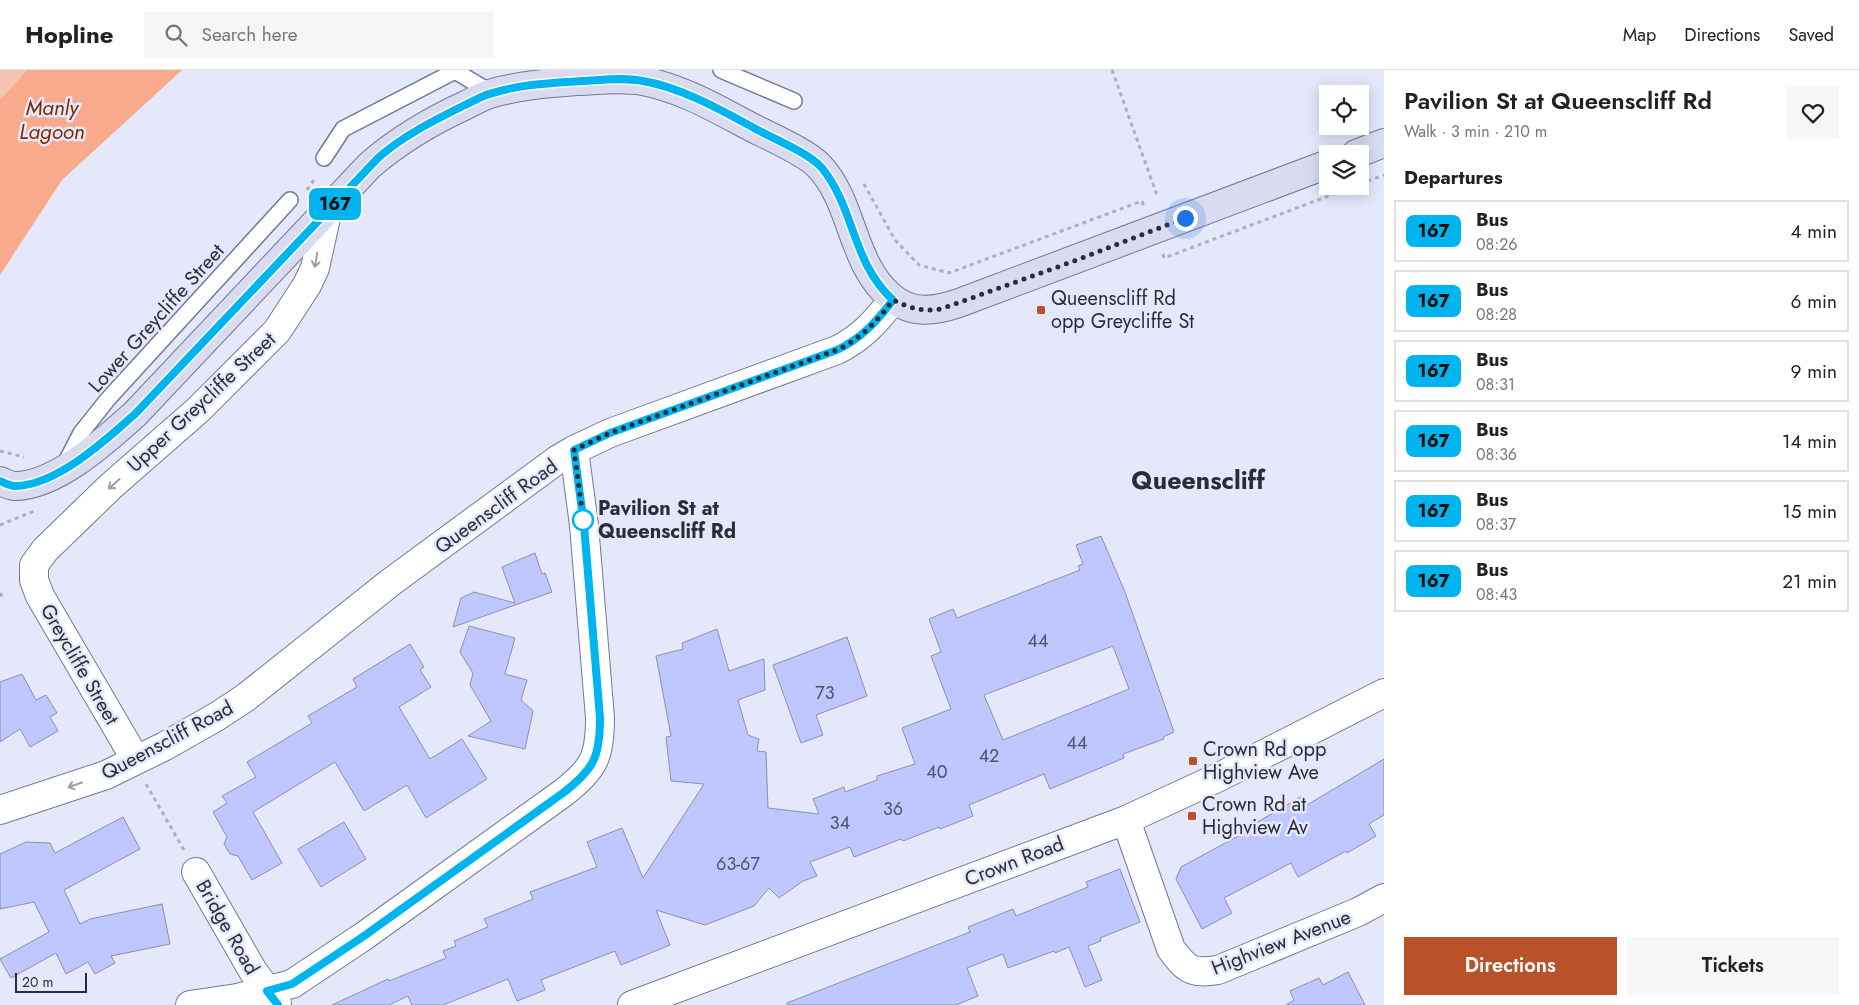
<!DOCTYPE html>
<meta charset="utf-8">
<style>
:root{--surface:#fff;--page:#f6f6f6;--text:#222;--muted:#767676;--line:#e0e0e0;--accent:#b95228}
body{margin:0;font-family:Jost,sans-serif;background:var(--page);color:var(--text);height:100vh;display:flex;flex-direction:column;font-size:19px;white-space:nowrap}
*{box-sizing:border-box;margin:0}
p{font-size:16px;color:var(--muted)}
.icon{flex:none;width:28px;height:28px;fill:none;stroke:currentColor;stroke-width:2;stroke-linecap:round;stroke-linejoin:round}
.map{position:relative;flex:1;overflow:hidden}
.drawer{display:flex;flex-direction:column;background:var(--surface);width:475px}
.drawer>*{flex:none}
.badge{padding:0 10px;border-radius:8px;font-size:18px;line-height:32px}
.fabs{position:absolute;left:1319px;top:15px;display:grid;gap:10px}
.fabs a{display:grid;place-items:center;width:50px;height:50px;border-radius:0px;background:var(--surface);box-shadow:0 2px 12px #0003;font-size:25px}
.scale{position:absolute;left:15px;bottom:12px;width:72px;box-sizing:border-box;padding-left:5px;border:2px solid #2a2c38;border-top:0;font-size:14px;line-height:18px;white-space:nowrap;color:#2a2c38;-webkit-text-stroke:4px #e5e8fb;paint-order:stroke}
.you{position:absolute;width:25px;height:25px;margin:-12px;border:4px solid #fff;border-radius:50%;background:#1a73e8;box-shadow:0 0 0 8px #1a73e833}
.map>.badge{position:absolute;translate:-50% -50%;box-shadow:0 0 0 2px #fff}
h2{padding:0 20px;font-size:19px;line-height:45px}
.round{display:grid;place-items:center;flex:none;width:52px;height:52px;border-radius:0px;background:var(--page)}
.summary{display:flex;align-items:center;justify-content:space-between;height:85px;padding:0 20px}
h1{font-size:24px;font-weight:600;line-height:38px}
.button{display:flex;gap:10px;margin-top:auto;padding:10px 20px}
.button a{flex:1;height:58px;border-radius:0px;background:var(--accent);color:#fff;font-size:20px;font-weight:600;line-height:58px;text-align:center}
.button a+a{background:var(--page);color:var(--text)}
ul{padding:0;list-style:none}
li{display:flex;align-items:center;gap:15px;height:62px;margin:0 10px 8px;padding:0 10px;border:2px solid var(--line);border-radius:0px}
li div{flex:1}
li b{display:block;font-size:19px}
li em{font-style:normal}
li .badge{min-width:55px;font-weight:700;text-align:center}
header{display:flex;align-items:center;gap:30px;box-sizing:border-box;height:70px;padding:0 25px;background:var(--surface);border-bottom:1px solid var(--line)}
header strong{font-size:24px}
nav{display:flex;gap:28px;margin-inline-start:auto;font-size:18px}
.search{width:350px;height:45px;background:var(--page);display:flex;align-items:center;gap:12px;box-sizing:border-box;padding:0 18px;border-radius:0px;color:var(--muted);font-size:19px}
main{display:flex;flex:1;min-height:0}
.map>svg:first-child{display:block}
</style>
<header>
<strong>Hopline</strong>
<div class="search"><svg class="icon" aria-label="search" viewBox="0 0 24 24"><circle cx="10" cy="10" r="6"/><path d="M15 15l6 6"/></svg>Search here</div>
<nav><a>Map</a><a>Directions</a><a>Saved</a></nav>
</header>
<main>
<div class="map">
<svg width="1384" height="935" viewBox="0 0 1384 935">
<rect width="100%" height="100%" fill="#e5e8fb"/>
<path fill="#f5c3b1" d="M 0,0 L 27,0 L 0,30 Z"/>
<path fill="#f9aa8c" d="M 27,0 L 182,0 L 62,110 L 0,205 L 0,30 Z"/>
<path fill="#bfc7fe" stroke="#8b90ad" fill-rule="evenodd" d="M 1101,466 L 1125,522 L 1174,662 L 1163,667 L 1164,669 L 1123,684 L 1124,688 L 1050,719 L 1044,704 L 969,735 L 973,746 L 940,759 L 939,757 L 903,771 L 901,769 L 854,787 L 850,777 L 810,792 L 817,806 L 803,811 L 779,828 L 769,818 L 754,836 L 705,855 L 656,840 L 670,875 L 621,895 L 615,881 L 541,910 L 545,920 L 517,931 L 508,909 L 443,935 L 412,935 L 408,926 L 389,935 L 332,935 L 388,909 L 389,911 L 446,888 L 443,881 L 456,876 L 454,871 L 488,857 L 484,849 L 533,829 L 530,822 L 597,797 L 587,772 L 622,758 L 643,808 L 704,714 L 671,711 L 666,667 L 671,666 L 656,586 L 683,579 L 682,573 L 717,559 L 729,601 L 764,589 L 765,620 L 738,630 L 748,665 L 759,669 L 757,681 L 766,682 L 768,738 L 819,744 L 813,729 L 844,717 L 845,722 L 877,710 L 877,706 L 915,694 L 902,658 L 951,639 L 931,586 L 941,582 L 929,549 L 953,539 L 957,548 L 1080,500 L 1078,496 L 1083,494 L 1076,475 ZM 1113,576 L 1129,619 L 1003,670 L 984,625 Z
M 535,483 L 542,504 L 545,503 L 552,522 L 453,557 L 461,528 L 474,522 L 515,533 L 502,497 Z
M 469,556 L 515,568 L 505,604 L 527,610 L 521,630 L 533,641 L 525,679 L 468,666 L 491,651 L 470,615 L 473,603 L 460,582 Z
M 847,567 L 867,626 L 816,645 L 823,665 L 801,673 L 773,595 Z
M 410,574 L 424,597 L 420,600 L 431,617 L 399,637 L 430,689 L 462,669 L 487,709 L 426,748 L 407,715 L 364,741 L 335,692 L 253,742 L 282,793 L 252,810 L 238,786 L 230,784 L 224,774 L 227,767 L 213,742 L 227,733 L 222,726 L 256,707 L 247,692 L 312,653 L 308,646 L 357,617 L 353,609 Z
M 22,604 L 36,630 L 46,625 L 57,643 L 50,647 L 58,661 L 30,677 L 20,659 L 0,672 L 0,612 Z
M 1384,689 L 1384,745 L 1369,754 L 1376,766 L 1347,783 L 1346,781 L 1298,807 L 1291,793 L 1224,828 L 1232,843 L 1202,859 L 1176,809 L 1181,797 L 1240,765 L 1239,763 L 1302,726 L 1307,735 Z
M 123,747 L 140,779 L 64,820 L 80,854 L 90,849 L 162,834 L 170,874 L 111,886 L 115,893 L 95,904 L 88,892 L 66,904 L 56,883 L 11,908 L 0,889 L 49,862 L 34,832 L 0,839 L 0,784 L 26,772 L 50,773 L 55,783 Z
M 344,752 L 366,789 L 321,817 L 298,779 Z
M 1120,799 L 1140,852 L 1100,868 L 1101,871 L 1088,876 L 1102,910 L 1085,917 L 1069,877 L 1055,883 L 1054,881 L 1008,898 L 1003,884 L 967,898 L 978,926 L 956,935 L 787,935 L 787,933 L 970,862 L 968,857 L 1013,839 L 1016,846 L 1088,817 L 1086,812 Z
M 1348,902 L 1365,935 L 1286,935 L 1294,930 L 1290,921 L 1319,908 L 1323,915 Z"/>
<g fill="none" stroke-linecap="round" stroke-linejoin="round">
<defs>
<path id="service" d="M 721,0 L 794,31
M 324,88 L 343,59 L 455,1 L 492,23
M 65,394 L 81,363 L 108,329 L 290,130"/>
<path id="minor" d="M 136,690 L 40,526 L 34,510 L 34,495 L 45,480 L 111,416 L 198,340 L 277,261 L 307,215 L 315,198 L 327,143
M 0,740 L 106,705 L 165,676 L 216,647 L 245,628 L 391,512 L 557,390 L 574,380 L 610,363 L 837,280 C 862,268 877,250 893,230
M 1126,750 L 1171,879 C 1187,900 1191,904 1218,900 L 1358,842 L 1384,828
M 196,802 L 253,901 L 277,934
M 190,935 L 237,928 L 292,914 L 364,866 L 563,723 C 594,699 600,687 600,648 L 584,455 L 574,380
M 632,935 L 1126,750 L 1219,707 L 1384,623"/>
<path id="secondary" d="M 1356,84 L 1384,73
M 0,411 C 5,413 10,416 15,416 C 56,416 106,370 135,344 L 370,95 C 399,70 431,51 466,35 C 474,31 484,25 493,23 C 521,15 551,13 579,11 C 600,10 623,7 643,11 C 681,18 717,39 751,57 C 769,66 807,83 819,96 C 854,133 851,194 891,227 C 912,245 935,241 959,233 L 1328,94"/>
</defs>
<use href="#service" stroke="#737894" stroke-width="18"/>
<use href="#minor" stroke="#737894" stroke-width="30"/>
<use href="#secondary" stroke="#737894" stroke-width="30"/>
<path stroke="#acafc0" stroke-width="3" stroke-dasharray="4 4" stroke-linecap="butt" d="M 1112,0 L 1157,125
M 864,114 L 895,170 L 919,195 L 949,203 L 1142,131 L 1144,137
M 1360,114 L 1384,105
M 307,120 L 316,107
M 1163,184 L 1164,188 L 1355,116
M 0,381 L 24,387
M 0,455 L 34,441
M 0,523 L 3,528
M 146,714 L 184,780"/>
<use href="#service" stroke="#fff" stroke-width="15"/>
<use href="#minor" stroke="#fff" stroke-width="28"/>
<use href="#secondary" stroke="#d9dbf0" stroke-width="28"/>
</g>
<defs><path id="oneway-shaft" d="M-6 0H5M1.5-3L5.5 0L1.5 3" fill="none" stroke-width="1.6" stroke-linecap="round" stroke-linejoin="round" transform="scale(1.25)"/></defs>
<g stroke="#9fa0a5">
<use href="#oneway-shaft" transform="translate(316 190) rotate(100)"/>
<use href="#oneway-shaft" transform="translate(114 414) rotate(138)"/>
<use href="#oneway-shaft" transform="translate(75 715) rotate(161)"/>
</g>
<g fill="none" stroke-linecap="round" stroke-linejoin="round">
<defs>
<path id="line" d="M 0,411 C 5,413 10,416 15,416 C 56,416 106,370 135,344 L 378,88 C 404,65 435,50 465,35 C 474,31 483,25 493,23 C 521,14 553,13 582,11 C 602,10 623,7 643,11 C 680,17 721,40 754,58 C 772,68 809,83 822,98 C 855,139 852,193 893,230 C 877,251 862,268 837,280 L 610,363 L 574,380 L 584,455 L 600,648 C 600,687 594,699 563,723 L 364,866 L 292,914 L 267,921 L 278,935"/>
</defs>
<use href="#line" stroke="#fff" stroke-width="11"/>
<use href="#line" stroke="#00b5ef" stroke-width="8"/>
<path stroke="#2a2c38" stroke-width="5" stroke-dasharray="0 9" d="M 583,450 L 584,455 L 574,380 L 610,363 L 837,280 C 862,268 877,251 893,230 C 910,238 922,242 941,239 L 1077,190 L 1185,148"/>
</g>
<g fill="#b95228" stroke="#e5e8fb" stroke-width="2">
<rect x="1036" y="235" width="10" height="10" rx="2.5"/>
<rect x="1188" y="686" width="10" height="10" rx="2.5"/>
<rect x="1187" y="741" width="10" height="10" rx="2.5"/>
</g>
<circle fill="#fff" stroke="#00b5ef" stroke-width="2.5" cx="583" cy="450" r="10"/>
<g text-anchor="middle" stroke-width="5" stroke-linejoin="round" paint-order="stroke">
<g font-size="18" fill="#4f536a">
<text x="1038" y="577">44</text>
<text x="825" y="629">73</text>
<text x="1077" y="679">44</text>
<text x="989" y="692">42</text>
<text x="937" y="708">40</text>
<text x="893" y="745">36</text>
<text x="840" y="759">34</text>
<text x="738" y="800">63-67</text>
</g>
<g font-size="20" fill="#2a2c38" stroke="#e5e8fb" text-anchor="start">
<text x="1051" y="235">Queenscliff Rd<tspan x="1051" dy="23">opp Greycliffe St</tspan></text>
<text x="1203" y="686">Crown Rd opp<tspan x="1203" dy="23">Highview Ave</tspan></text>
<text x="1202" y="741">Crown Rd at<tspan x="1202" dy="23">Highview Av</tspan></text>
</g>
<g font-size="20" fill="#2a2c38" stroke="#e5e8fb">
<text transform="translate(156 248) rotate(-48)" y="7">Lower Greycliffe Street</text>
<text transform="translate(201 332) rotate(-43)" y="7">Upper Greycliffe Street</text>
<text transform="translate(496 436) rotate(-36)" y="7">Queenscliff Road</text>
<text transform="translate(80 594) rotate(60)" y="7">Greycliffe Street</text>
<text transform="translate(167 670) rotate(-28)" y="7">Queenscliff Road</text>
<text transform="translate(1014 791) rotate(-21)" y="7">Crown Road</text>
<text transform="translate(228 857) rotate(60)" y="7">Bridge Road</text>
<text transform="translate(1281 872) rotate(-21)" y="7">Highview Avenue</text>
</g>
<g font-size="20" font-weight="bold" fill="#2a2c38" stroke="#e5e8fb" text-anchor="start">
<text x="598" y="445">Pavilion St at<tspan x="598" dy="23">Queenscliff Rd</tspan></text>
</g>
<g font-size="21" font-style="italic" fill="#7f2900" stroke="#e5e8fb">
<text x="52" y="45">Manly<tspan x="52" dy="24">Lagoon</tspan></text>
</g>
<g font-size="25" font-weight="bold" fill="#2a2c38" stroke="#e5e8fb">
<text x="1198" y="419">Queenscliff</text>
</g>
</g>
</svg>
<div class="fabs">
<a><svg class="icon" aria-label="locate" viewBox="0 0 24 24"><circle cx="12" cy="12" r="6"/><path d="M12 2v4M12 18v4M2 12h4M18 12h4"/></svg></a>
<a><svg class="icon" aria-label="layers" viewBox="0 0 24 24"><path d="M12 4l9 5-9 5-9-5zM3 14l9 5 9-5"/></svg></a>
</div>
<div class="scale">20 m</div>
<div class="you" style="left:1185px;top:148px"></div>
<b class="badge" style="left:335px;top:134px;background:#00b5ef;color:#111">167</b>
</div>
<section class="drawer">
<div class="summary"><div><h1>Pavilion St at Queenscliff Rd</h1><p>Walk · 3 min · 210 m</p></div><a class="round"><svg class="icon" aria-label="heart" viewBox="0 0 24 24"><path d="M12 20l-8-8c-3-5 5-10 8-4 3-6 11-1 8 4z"/></svg></a></div>
<h2>Departures</h2>
<ul>
<li><span class="badge" style="background:#00b5ef;color:#111">167</span><div><b>Bus</b><p>08:26</p></div><em>4 min</em></li>
<li><span class="badge" style="background:#00b5ef;color:#111">167</span><div><b>Bus</b><p>08:28</p></div><em>6 min</em></li>
<li><span class="badge" style="background:#00b5ef;color:#111">167</span><div><b>Bus</b><p>08:31</p></div><em>9 min</em></li>
<li><span class="badge" style="background:#00b5ef;color:#111">167</span><div><b>Bus</b><p>08:36</p></div><em>14 min</em></li>
<li><span class="badge" style="background:#00b5ef;color:#111">167</span><div><b>Bus</b><p>08:37</p></div><em>15 min</em></li>
<li><span class="badge" style="background:#00b5ef;color:#111">167</span><div><b>Bus</b><p>08:43</p></div><em>21 min</em></li>
</ul>
<div class="button"><a>Directions</a><a>Tickets</a></div>
</section>
</main>
